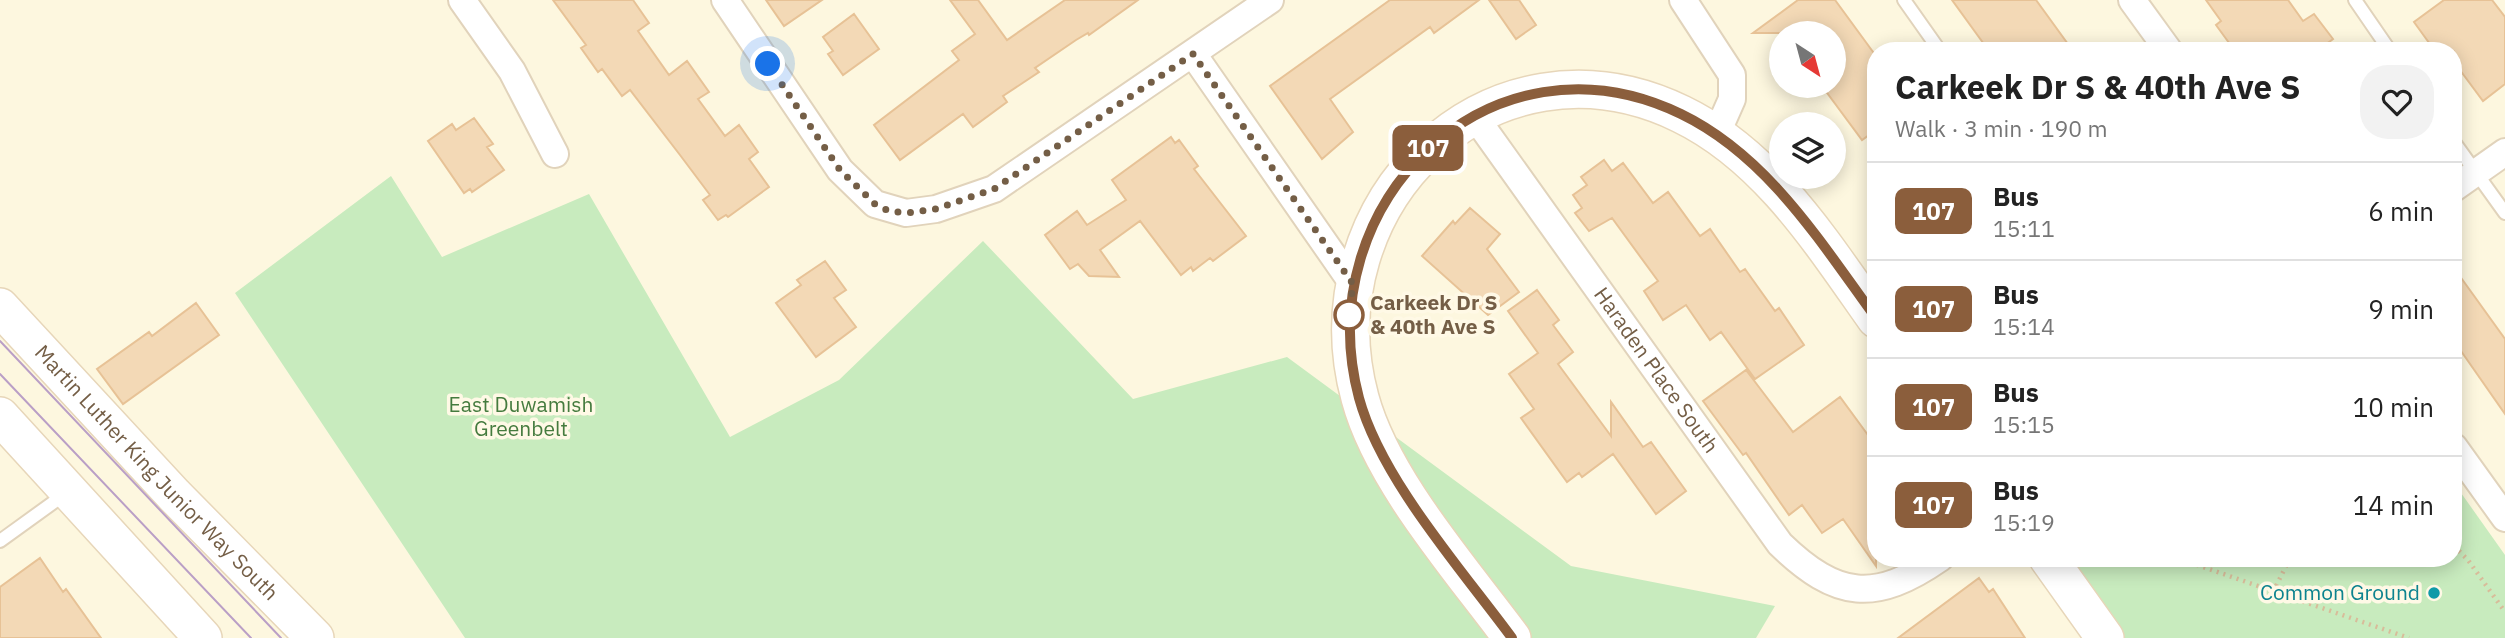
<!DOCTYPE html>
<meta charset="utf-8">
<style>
:root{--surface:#fff;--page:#f2f2f2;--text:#222;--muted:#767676;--line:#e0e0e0}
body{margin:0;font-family:"IBM Plex Sans",sans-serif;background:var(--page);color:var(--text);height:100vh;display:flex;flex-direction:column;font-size:26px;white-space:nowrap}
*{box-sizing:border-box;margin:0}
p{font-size:23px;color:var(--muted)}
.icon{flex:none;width:38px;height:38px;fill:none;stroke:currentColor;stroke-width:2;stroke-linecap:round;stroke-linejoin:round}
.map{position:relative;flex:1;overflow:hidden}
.details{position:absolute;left:1867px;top:42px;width:595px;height:525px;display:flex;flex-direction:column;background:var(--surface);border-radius:28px;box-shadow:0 4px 18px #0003}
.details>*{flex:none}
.badge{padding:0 14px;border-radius:10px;font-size:24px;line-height:46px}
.needle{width:46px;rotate:144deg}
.buttons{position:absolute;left:1769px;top:21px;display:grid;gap:14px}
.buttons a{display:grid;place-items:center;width:77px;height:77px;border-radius:50%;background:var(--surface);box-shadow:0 4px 18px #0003;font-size:35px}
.you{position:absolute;width:35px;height:35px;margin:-18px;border:5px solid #fff;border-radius:50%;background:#1a73e8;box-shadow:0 0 0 10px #1a73e833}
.map>.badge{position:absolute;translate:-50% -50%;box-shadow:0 0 0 4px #fff}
.round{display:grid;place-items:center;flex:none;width:74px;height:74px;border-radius:28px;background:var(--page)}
.head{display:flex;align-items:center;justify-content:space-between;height:119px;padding:0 28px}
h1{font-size:33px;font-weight:700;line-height:52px}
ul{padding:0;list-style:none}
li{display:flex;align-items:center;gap:21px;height:98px;padding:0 28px;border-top:2px solid var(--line)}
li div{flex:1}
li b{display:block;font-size:26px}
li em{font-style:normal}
li .badge{min-width:77px;font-weight:700;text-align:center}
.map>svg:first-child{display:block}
</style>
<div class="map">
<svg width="2505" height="638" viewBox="0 0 2505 638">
<rect width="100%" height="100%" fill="#fdf7df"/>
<path fill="#c8ebbe" d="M 391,176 L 442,257 L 589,194 L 730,437 L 839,380 L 983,241 L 1133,399 L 1287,357 L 1571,566 L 1775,606 L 1756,638 L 465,638 L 235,293 Z
M 2454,483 L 2505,555 L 2505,638 L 2100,638 L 2042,558 L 2454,558 Z"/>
<path fill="#f3d9b6" stroke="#e7c296" stroke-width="2" d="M 553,0 L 633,0 L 649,23 L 638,31 L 669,75 L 687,61 L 709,92 L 698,99 L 725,136 L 739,125 L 758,152 L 749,159 L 769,187 L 728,217 L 726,215 L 718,220 L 703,200 L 710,195 L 680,155 L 630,90 L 622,96 L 602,69 L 598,72 L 581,48 L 586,45 Z
M 766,0 L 822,0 L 784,26 Z
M 950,0 L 978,0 L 1007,40 L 1065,0 L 1138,0 L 1089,35 L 1088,33 L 1076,40 L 1035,68 L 1039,72 L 1003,96 L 1007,102 L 973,127 L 963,114 L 900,160 L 874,125 L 959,60 L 952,51 L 975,34 Z
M 1390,0 L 1479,0 L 1434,33 L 1430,27 L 1330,99 L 1353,132 L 1322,159 L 1270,86 Z
M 1489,0 L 1519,0 L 1536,25 L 1516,39 Z
M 1798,0 L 1835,0 L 1876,56 L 1876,130 L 1862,140 L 1822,86 L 1834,86 L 1834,33 L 1753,33 Z
M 1952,0 L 2036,0 L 2073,51 L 1989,51 Z
M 2206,0 L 2288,0 L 2303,21 L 2314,14 L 2333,39 L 2317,51 L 2235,51 L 2216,25 L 2221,21 Z
M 2444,0 L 2492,0 L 2505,17 L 2505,84 L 2483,101 L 2454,62 L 2454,51 L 2435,51 L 2414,22 Z
M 854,14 L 879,49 L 843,75 L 828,54 L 833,51 L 823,37 Z
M 474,118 L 493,144 L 487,147 L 504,170 L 472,192 L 470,189 L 464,193 L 428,141 L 452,124 L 456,130 Z
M 1171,137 L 1175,143 L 1179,140 L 1198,166 L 1194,169 L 1246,236 L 1213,261 L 1210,258 L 1193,271 L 1191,267 L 1181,275 L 1140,221 L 1100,250 L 1119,277 L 1089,276 L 1078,264 L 1070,269 L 1045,235 L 1077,211 L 1087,225 L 1126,200 L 1112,180 Z
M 1604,160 L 1612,171 L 1623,163 L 1653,203 L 1668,192 L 1700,236 L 1710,229 L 1740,272 L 1745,269 L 1775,311 L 1779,308 L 1804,345 L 1755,379 L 1721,332 L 1710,340 L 1686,305 L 1663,320 L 1644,291 L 1658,281 L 1612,218 L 1589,231 L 1575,213 L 1582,208 L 1573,195 L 1587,185 L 1581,177 Z
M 1470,208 L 1500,234 L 1487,249 L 1519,292 L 1488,315 L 1422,256 L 1453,221 L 1455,224 Z
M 825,261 L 846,290 L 834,298 L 856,327 L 816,357 L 776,303 L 801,285 L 797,280 Z
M 2454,268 L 2505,339 L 2505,414 L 2454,341 Z
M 1537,290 L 1559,320 L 1553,325 L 1573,352 L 1558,364 L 1611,436 L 1611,402 L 1643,447 L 1651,442 L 1686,491 L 1656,514 L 1613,454 L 1582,477 L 1579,473 L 1567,482 L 1521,418 L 1534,409 L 1509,374 L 1538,353 L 1508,311 Z
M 196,303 L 219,335 L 123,404 L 97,369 L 149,332 L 152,336 Z
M 1746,370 L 1793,432 L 1840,397 L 1876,446 L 1876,566 L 1843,519 L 1822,533 L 1802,505 L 1789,515 L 1746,453 L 1743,455 L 1703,401 Z
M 40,558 L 63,592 L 66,589 L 101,638 L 0,638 L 0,587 Z
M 1979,578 L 1989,592 L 1993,589 L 2025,638 L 1898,638 Z"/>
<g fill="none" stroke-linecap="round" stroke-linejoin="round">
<defs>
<path id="service" d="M 1904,0 L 1940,51
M 2355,0 L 2390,51
M 2454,142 L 2505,213
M 0,541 L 65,494"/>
<g id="minor">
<path d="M 462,0 L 512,71 L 555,154"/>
<path d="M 725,0 L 840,170 L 875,204 L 906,213 L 936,209 L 994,189 L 1270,0"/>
<path d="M 1683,0 L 1732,75 L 1732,99 L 1717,133"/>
<path d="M 2132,0 L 2169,51"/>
<path d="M 1193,54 L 1353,284"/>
<path id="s1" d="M 1473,114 L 1780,544 C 1837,599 1875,603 1940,558"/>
<path d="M 2454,188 L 2505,152"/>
<path d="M 2454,447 L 2505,518"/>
</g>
<g id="secondary">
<path id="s2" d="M 0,307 L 174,495 L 315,638"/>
<path d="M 0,416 L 203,638"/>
<path d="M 2048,558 L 2105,638"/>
<path d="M 1512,638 C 1461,569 1382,480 1360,398 C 1307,204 1491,22 1681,114 C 1768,156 1822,243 1876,319"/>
</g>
</defs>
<use href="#service" stroke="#e1d3bb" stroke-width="16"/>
<use href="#minor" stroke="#e1d3bb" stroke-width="30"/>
<use href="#secondary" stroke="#e7d6b9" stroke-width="40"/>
<path stroke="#d8bc9a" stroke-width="4.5" stroke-dasharray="2 5" stroke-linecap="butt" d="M 2454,546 L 2468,560 L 2505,612
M 2177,558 L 2409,638
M 2273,592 L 2290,558"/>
<use href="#service" stroke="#fff" stroke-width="12"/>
<use href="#minor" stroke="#fff" stroke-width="26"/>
<use href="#secondary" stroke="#fff" stroke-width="37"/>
<path stroke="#ba9fc6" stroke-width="2" d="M 0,341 L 281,638
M 0,374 L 251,638"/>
</g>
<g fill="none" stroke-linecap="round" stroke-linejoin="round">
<defs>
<path id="line" d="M 1512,638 C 1462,570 1381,479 1359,398 C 1307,203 1491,22 1681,114 C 1768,156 1821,243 1876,318"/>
</defs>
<use href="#line" stroke="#fff" stroke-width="16"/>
<use href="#line" stroke="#8b5e3c" stroke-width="10"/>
<path stroke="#745e46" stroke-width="7" stroke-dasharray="0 12.6" d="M 768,64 L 840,170 L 875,204 L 889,211 L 906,213 L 936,209 L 994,189 L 1193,54 L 1353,284 L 1349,315"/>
</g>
<circle fill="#fff" stroke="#8b5e3c" stroke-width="3.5" cx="1349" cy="315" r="14"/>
<circle fill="#0f9aa8" stroke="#fff9e6" stroke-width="2.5" cx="2434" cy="593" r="7"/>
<g text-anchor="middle" stroke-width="7" stroke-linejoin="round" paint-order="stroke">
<g font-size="21" font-weight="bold" fill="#745e46" stroke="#fff9e6" text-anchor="start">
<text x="1370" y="310">Carkeek Dr S<tspan x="1370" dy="24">&amp; 40th Ave S</tspan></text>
</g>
<g font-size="21" fill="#745e46" stroke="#fff9e6">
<text dy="7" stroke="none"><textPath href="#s1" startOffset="315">Haraden Place South</textPath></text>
<text dy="7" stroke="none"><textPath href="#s2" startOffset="228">Martin Luther King Junior Way South</textPath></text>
</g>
<g font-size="21" fill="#457b3e" stroke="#fff9e6">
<text x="521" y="412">East Duwamish<tspan x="521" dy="24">Greenbelt</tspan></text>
</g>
<g font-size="21" fill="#0d838f" stroke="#fff9e6" text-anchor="end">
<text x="2420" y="600">Common Ground</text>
</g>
</g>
</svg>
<div class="buttons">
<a><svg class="needle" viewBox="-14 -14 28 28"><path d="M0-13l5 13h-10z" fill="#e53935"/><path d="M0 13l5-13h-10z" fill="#767676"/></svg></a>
<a><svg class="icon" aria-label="layers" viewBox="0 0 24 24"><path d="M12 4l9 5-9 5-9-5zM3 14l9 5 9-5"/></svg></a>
</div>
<div class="you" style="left:768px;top:64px"></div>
<b class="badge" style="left:1428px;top:148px;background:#8b5e3c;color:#fff">107</b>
<section class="details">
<div class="head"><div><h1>Carkeek Dr S &amp; 40th Ave S</h1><p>Walk · 3 min · 190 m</p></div><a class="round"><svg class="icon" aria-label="heart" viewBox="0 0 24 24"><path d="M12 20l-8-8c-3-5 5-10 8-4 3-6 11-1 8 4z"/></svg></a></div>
<ul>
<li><span class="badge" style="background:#8b5e3c;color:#fff">107</span><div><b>Bus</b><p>15:11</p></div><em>6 min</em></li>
<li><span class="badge" style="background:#8b5e3c;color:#fff">107</span><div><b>Bus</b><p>15:14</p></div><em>9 min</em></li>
<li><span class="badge" style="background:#8b5e3c;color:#fff">107</span><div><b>Bus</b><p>15:15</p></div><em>10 min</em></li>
<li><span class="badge" style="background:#8b5e3c;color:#fff">107</span><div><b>Bus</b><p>15:19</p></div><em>14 min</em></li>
</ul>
</section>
</div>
